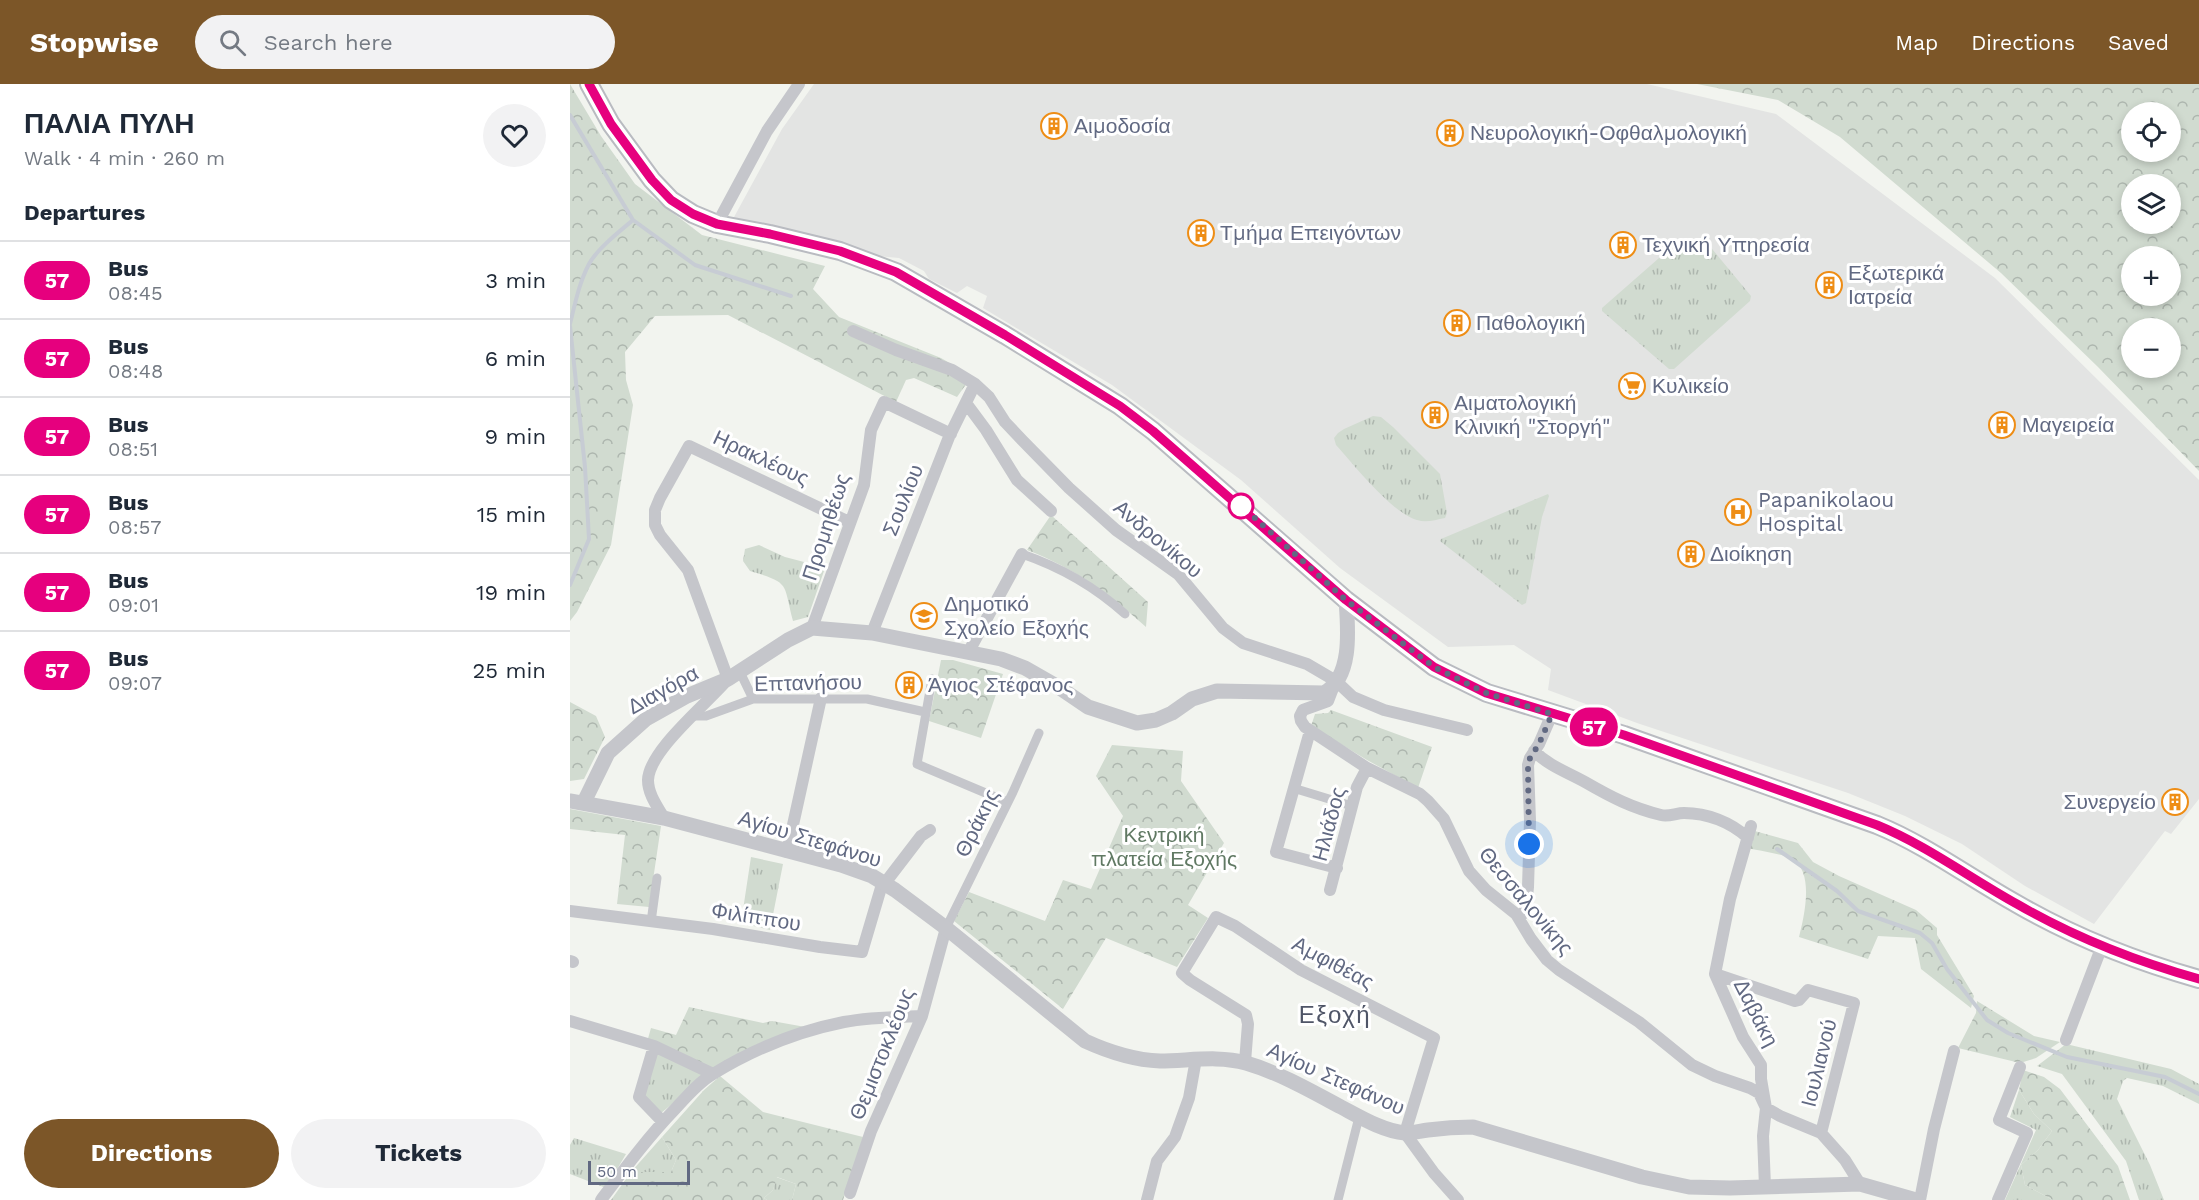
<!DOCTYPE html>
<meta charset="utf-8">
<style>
:root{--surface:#fff;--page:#f2f2f3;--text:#1f2937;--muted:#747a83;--line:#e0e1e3;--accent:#7c5628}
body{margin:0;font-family:"Work Sans",sans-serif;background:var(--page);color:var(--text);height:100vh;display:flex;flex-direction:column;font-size:22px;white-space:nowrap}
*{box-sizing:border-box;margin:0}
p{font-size:20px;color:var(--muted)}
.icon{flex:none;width:33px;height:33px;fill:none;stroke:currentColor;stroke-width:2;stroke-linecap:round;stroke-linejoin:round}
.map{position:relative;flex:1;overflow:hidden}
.sheet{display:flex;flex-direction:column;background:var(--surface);width:570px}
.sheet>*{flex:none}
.badge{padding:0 12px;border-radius:20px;font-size:21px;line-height:39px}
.buttons{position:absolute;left:1551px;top:18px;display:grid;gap:12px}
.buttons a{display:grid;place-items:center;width:60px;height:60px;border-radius:50%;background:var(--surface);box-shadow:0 3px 9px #0003;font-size:30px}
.scale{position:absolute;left:18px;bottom:15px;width:102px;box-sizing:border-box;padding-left:6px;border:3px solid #616982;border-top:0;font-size:16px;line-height:21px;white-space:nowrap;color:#616982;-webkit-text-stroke:4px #fff;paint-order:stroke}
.you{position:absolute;width:30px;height:30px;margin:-15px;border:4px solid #fff;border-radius:50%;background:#1a73e8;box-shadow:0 0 0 9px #1a73e833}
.map>.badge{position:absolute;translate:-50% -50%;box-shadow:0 0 0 3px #fff}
h2{padding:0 24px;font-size:22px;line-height:54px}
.round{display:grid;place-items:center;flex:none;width:63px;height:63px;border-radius:32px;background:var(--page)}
.head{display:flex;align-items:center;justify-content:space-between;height:102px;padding:0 24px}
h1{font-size:28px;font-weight:700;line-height:45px}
.cta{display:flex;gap:12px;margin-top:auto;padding:12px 24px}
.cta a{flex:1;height:69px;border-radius:36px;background:var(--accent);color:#fff;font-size:24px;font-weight:700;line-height:69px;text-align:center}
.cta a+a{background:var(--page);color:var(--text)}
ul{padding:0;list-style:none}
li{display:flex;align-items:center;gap:18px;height:78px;padding:0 24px;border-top:2px solid var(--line)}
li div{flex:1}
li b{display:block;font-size:22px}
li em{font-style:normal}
li .badge{min-width:66px;font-weight:700;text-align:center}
header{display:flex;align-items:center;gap:36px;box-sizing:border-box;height:84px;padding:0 30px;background:var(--accent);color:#fff}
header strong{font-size:28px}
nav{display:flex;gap:33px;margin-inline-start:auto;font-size:21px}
.search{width:420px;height:54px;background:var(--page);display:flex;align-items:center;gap:15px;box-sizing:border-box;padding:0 21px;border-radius:33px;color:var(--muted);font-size:22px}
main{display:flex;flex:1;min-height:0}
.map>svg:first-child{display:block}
</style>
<header>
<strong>Stopwise</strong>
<div class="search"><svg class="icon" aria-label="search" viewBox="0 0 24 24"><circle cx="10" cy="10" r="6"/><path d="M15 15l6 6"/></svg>Search here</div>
<nav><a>Map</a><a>Directions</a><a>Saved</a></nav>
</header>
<main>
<section class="sheet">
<div class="head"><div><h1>ΠΑΛΙΑ ΠΥΛΗ</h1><p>Walk · 4 min · 260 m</p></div><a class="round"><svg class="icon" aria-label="heart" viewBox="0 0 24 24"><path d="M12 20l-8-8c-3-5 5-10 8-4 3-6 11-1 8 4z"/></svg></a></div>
<h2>Departures</h2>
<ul>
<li><span class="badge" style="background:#e6007e;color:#fff">57</span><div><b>Bus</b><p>08:45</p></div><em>3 min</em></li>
<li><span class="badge" style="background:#e6007e;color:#fff">57</span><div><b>Bus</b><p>08:48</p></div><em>6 min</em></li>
<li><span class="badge" style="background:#e6007e;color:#fff">57</span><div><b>Bus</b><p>08:51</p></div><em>9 min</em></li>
<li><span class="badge" style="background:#e6007e;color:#fff">57</span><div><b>Bus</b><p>08:57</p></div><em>15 min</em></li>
<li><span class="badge" style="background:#e6007e;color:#fff">57</span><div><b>Bus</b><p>09:01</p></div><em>19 min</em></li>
<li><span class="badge" style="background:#e6007e;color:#fff">57</span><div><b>Bus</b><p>09:07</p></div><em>25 min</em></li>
</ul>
<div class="cta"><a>Directions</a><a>Tickets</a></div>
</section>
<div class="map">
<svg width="1629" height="1116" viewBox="0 0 1629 1116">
<defs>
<pattern id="grass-tufts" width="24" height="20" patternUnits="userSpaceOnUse" patternTransform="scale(1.5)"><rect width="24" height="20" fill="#d1dbd0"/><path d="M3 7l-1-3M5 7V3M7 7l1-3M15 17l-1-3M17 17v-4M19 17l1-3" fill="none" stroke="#adb6ae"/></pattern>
<pattern id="forest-crowns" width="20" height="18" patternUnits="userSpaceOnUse" patternTransform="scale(1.5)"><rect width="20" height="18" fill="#d1dbd0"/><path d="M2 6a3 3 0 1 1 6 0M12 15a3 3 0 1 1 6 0" fill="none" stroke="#adb6ae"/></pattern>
</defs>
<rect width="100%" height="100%" fill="#f2f4ef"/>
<path fill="#e3e4e3" d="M 244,0 L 1077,0 L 1206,30 L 1425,194 L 1629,396 L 1629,715 L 1601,750 L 1595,747 L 1591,752 L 1524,840 L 1455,802 L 1392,760 L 1335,732 L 1278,709 L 1067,639 L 978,606 L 981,585 L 944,561 L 878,563 L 770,484 L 671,396 L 542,301 L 413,224 L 417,212 L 397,202 L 387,209 L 359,195 L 354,187 L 329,174 L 307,172 L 249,154 L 163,135 L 212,45 Z"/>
<path fill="url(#grass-tufts)" d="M 1138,160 L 1181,212 L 1180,217 L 1104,285 L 1099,285 L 1032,227 L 1032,224 L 1097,167 Z
M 803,332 L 811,333 L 823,343 L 870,390 L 877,429 L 875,434 C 865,436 856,439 847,436 C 822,429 784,381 766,361 L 764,354 L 768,349 L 774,345 Z
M 978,410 L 979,412 L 972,433 L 956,519 L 952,521 L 870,457 L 871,455 Z
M 189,461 L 215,473 L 238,479 L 254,487 L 238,533 L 223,537 C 213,499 221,499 180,487 L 173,477 L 175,465 Z
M 181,773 L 213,780 L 200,846 L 171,839 Z
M 1496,960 L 1601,985 L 1629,1000 L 1629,1020 L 1593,1002 L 1557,994 L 1553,997 L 1547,1015 L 1580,1081 L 1594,1116 L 1569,1116 L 1556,1077 L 1492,990 L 1467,982 Z
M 87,965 L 138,990 L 90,1030 L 73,1010 Z
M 1449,1006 L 1464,1030 L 1482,1047 L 1468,1066 L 1451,1081 L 1455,1101 L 1483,1116 L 1435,1116 L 1466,1046 L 1440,1033 Z
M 92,1053 L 106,1076 L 101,1088 L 61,1088 Z
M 4,1054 L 56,1070 L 36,1104 L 0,1090 L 0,1061 Z
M 206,1093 L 226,1100 L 222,1116 L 197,1116 L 194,1114 L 203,1106 Z"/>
<path fill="url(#forest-crowns)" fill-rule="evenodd" d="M 0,0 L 31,52 L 65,100 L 132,151 L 255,182 L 243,205 L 269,233 L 371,274 L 402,292 L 387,313 L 344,294 L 336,296 L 326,318 L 158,231 L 85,232 L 55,268 L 56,296 L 63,321 L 41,461 L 7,528 L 0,537 Z
M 1127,0 L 1629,0 L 1629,387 L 1528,283 L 1431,189 L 1270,53 L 1208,16 ZM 1562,28 L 1600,28 L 1600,68 L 1562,68 ZM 1562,100 L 1600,100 L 1600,140 L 1562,140 ZM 1600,172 L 1600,212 L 1562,212 L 1562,172 ZM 1600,244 L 1600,284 L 1562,284 L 1562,244 Z
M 481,431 L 578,518 L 576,543 C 538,509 506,485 457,466 Z
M 371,576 L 383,576 L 433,590 L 411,654 L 359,637 Z
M 0,618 L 26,632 L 35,653 L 14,695 L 0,697 Z
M 761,626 L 862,663 L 848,704 L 797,676 L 741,642 L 745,630 L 758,629 Z
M 542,661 L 613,667 L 611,697 L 654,759 L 618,821 L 638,834 L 607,883 L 536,854 L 493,925 L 384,837 L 399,808 L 475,837 L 493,796 L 521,805 L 553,732 L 526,692 Z
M 0,725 L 91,742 L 79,823 L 47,820 L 55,751 L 0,745 Z
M 1181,746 L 1228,759 L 1243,778 L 1269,792 L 1346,826 L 1367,844 L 1367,851 L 1404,912 L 1401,924 L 1351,885 L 1345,854 L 1308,852 L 1298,875 L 1229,853 C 1234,833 1245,788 1222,775 C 1213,770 1187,766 1176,764 Z
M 1407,917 L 1464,952 L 1490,958 L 1466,974 L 1450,979 L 1388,964 L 1406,929 Z
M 119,923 L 193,939 L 202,937 L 241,944 L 142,988 L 77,958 L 81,944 L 106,951 Z
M 1453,986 L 1474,993 L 1490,1005 L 1548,1082 L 1560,1116 L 1483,1116 L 1455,1101 L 1451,1081 L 1468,1066 L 1482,1047 L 1464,1030 L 1449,1006 Z
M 150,992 L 193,1028 L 293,1053 L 273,1116 L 222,1116 L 226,1100 L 207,1093 L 203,1106 L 194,1114 L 197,1116 L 41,1116 L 61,1088 L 101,1088 L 106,1076 L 92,1053 L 134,1006 Z"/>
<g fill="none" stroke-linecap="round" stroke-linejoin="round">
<path stroke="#c7ccd4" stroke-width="4" d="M 0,31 L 63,136 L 125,181 L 221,212
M 0,240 C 5,220 9,199 19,180 C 27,165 50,147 63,136
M 0,242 L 15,383 L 19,455 L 0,501
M 1207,765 L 1267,807 L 1288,827 L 1350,849 L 1362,859 L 1377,885 L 1417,936 L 1438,949 L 1497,973 L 1595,993 L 1629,1010"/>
<defs>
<path id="secondary" d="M 19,0 L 41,40 L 82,96 L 101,116 L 123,130 L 147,140 L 200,150 L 270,167 L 326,188 L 435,251 L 550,322 L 583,347 L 776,516 L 864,583 L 917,609 L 1054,651 L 1307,741 C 1356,761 1400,794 1447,820 C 1504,853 1565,877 1629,895"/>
</defs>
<use href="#secondary" stroke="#b9bbc1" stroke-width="20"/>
<path stroke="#c5c6cb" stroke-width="9" d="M 452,470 C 490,483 525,503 555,530
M 170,588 L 183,615
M 362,595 L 347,680 L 437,718
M 123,632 L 136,632 L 183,615 L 297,615 L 355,628
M 723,704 L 782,722
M 81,838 L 87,794
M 376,844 L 443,708 L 469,649
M 768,1116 L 789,1033"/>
<path stroke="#c5c6cb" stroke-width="12" d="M 147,140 L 197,47 L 229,0
M 283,247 L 326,266 L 382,286 L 405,300 L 419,313 L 435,338 L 452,356 L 499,404 L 546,446 L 608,490 L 653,544 L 673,559 L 737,580 L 766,597 L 783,613 L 814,626 L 897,646
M 396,319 L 416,346 L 447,396 L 481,427
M 242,544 L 294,401 L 301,346 L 314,318 L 381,350
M 302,549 L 379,353 L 405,300
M 399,567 L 452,470
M 763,604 L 758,617 L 733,626 L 730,632 L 731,637 L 735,643 L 797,684 L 850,710 L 858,717 L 874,735 L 899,787 L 916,806 L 946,830 L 961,855 L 977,876 L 989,886 L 1069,938 L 1122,981 L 1145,992 L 1180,1004 L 1189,1009 L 1196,1024 L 1210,1032 L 1251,1049 L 1275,1076 L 1290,1100
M 740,647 L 706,768 L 767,784
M 964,667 C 979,682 997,688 1015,698 C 1041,713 1062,724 1091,731 C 1099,733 1106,729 1114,729 C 1137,729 1161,738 1178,754
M 94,734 C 87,722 78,710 78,696 C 79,666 138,619 158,595 L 118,486 L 90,451 L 85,441 L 85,426 L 90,414 L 119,362 L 279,438
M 1181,742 L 1160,815 L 1145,890 L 1173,953 L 1191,981 L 1191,995 L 1196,1024 L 1193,1052 L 1195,1103
M 217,768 L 251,614
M 315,799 L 351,752 L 360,746
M 760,806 L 787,703 L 797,684
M 0,827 L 143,845 L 250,863 L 292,868 L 313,797
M 950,834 L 956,824 L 958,803 L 960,737 L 958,681 L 960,674 L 969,660 L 982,630
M 0,877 L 3,878
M 1145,890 L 1225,917 L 1229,916 L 1238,906 L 1284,919 L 1251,1049
M 0,937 L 84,962 L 69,1013 L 93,1038
M 1496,956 L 1532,862
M 84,962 L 143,990
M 675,978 L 678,940 L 676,931 L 620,896 L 612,889 L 646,833 L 665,842 L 731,886 L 864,954 L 835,1049 L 864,1089 L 888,1116
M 280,1109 L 301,1047 L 352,932 L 376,844
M 31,1116 C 55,1084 78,1053 106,1024 C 117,1012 129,998 143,990 C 182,966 229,947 274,938 C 300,933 326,933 352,932
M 577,1116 L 587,1077 L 605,1053 L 619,1014 L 626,975
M 1350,1116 L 1364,1045 L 1384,967
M 1428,1116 L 1457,1049 L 1429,1036 L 1450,983"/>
<path stroke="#c5c6cb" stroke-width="15" d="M 0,717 L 94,734 L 271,781 L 302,792 L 325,806 L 376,844 L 515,957 C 539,968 563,976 590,977 C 618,977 648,971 676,979 C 710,989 741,1007 771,1023 C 790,1033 813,1047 835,1049 C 842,1049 850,1047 858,1046 C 873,1044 888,1043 903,1043 L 1072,1093 L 1119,1103 L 1160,1104 L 1290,1100 L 1346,1116
M 14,718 L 38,669 L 76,635 L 117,612 L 158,595 L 218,556 L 242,544 L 302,549 L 431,575 L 455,584 L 490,604 L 518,623 L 567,639 L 586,636 L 602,629 L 622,615 L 647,607 L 754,609 C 783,593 778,544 776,516"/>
<use href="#secondary" stroke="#fff" stroke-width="16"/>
</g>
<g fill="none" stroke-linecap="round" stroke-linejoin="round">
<defs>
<path id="line" d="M 19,0 L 41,40 L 82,96 L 101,116 L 123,130 L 147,140 L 200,150 L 270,167 L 326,188 L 435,251 L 550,322 L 583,347 L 776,516 L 864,583 L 916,609 L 1054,651 L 1307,741 C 1356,761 1400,794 1447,820 C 1504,853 1565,877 1629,895"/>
</defs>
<use href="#line" stroke="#fff" stroke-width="14"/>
<use href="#line" stroke="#e6007e" stroke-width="9"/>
<path stroke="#616982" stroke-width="6" stroke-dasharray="0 10.8" d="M 671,422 L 666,417 L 776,516 L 864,583 L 916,609 L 982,630 L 969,660 L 960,674 L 958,681 L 959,760"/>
</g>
<defs>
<symbol id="building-ring" viewBox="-11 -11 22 22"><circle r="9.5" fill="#fff" stroke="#ee8d15" stroke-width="1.5"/><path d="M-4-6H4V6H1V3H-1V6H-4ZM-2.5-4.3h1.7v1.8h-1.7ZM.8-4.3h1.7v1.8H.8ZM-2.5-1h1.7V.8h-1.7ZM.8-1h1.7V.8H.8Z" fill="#ee8d15"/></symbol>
<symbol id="supermarket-ring" viewBox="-11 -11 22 22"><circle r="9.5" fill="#fff" stroke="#ee8d15" stroke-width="1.5"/><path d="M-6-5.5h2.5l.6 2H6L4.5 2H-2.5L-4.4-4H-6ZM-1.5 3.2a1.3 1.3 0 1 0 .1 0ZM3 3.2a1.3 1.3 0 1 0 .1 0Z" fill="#ee8d15"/></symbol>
<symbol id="hospital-ring" viewBox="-11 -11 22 22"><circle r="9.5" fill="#fff" stroke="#ee8d15" stroke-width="1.5"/><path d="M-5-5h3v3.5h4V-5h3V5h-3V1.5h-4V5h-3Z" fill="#ee8d15"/></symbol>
<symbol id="school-ring" viewBox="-11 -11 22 22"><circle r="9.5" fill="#fff" stroke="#ee8d15" stroke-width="1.5"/><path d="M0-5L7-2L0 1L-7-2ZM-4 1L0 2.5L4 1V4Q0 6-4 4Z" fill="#ee8d15"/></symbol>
</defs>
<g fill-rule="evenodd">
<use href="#building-ring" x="469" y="27" width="30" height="30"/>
<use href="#building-ring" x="865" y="34" width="30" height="30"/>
<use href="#building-ring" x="616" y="134" width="30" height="30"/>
<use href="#building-ring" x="1038" y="146" width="30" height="30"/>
<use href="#building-ring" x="1244" y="186" width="30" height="30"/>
<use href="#building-ring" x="872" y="224" width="30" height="30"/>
<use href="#supermarket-ring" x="1047" y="287" width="30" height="30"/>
<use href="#building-ring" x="850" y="316" width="30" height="30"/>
<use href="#building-ring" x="1417" y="326" width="30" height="30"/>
<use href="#hospital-ring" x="1153" y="413" width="30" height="30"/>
<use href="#building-ring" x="1106" y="455" width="30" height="30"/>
<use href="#school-ring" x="339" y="517" width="30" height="30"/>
<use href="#building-ring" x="324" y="586" width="30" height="30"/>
<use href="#building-ring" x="1590" y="703" width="30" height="30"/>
</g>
<circle fill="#fff" stroke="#e6007e" stroke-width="3" cx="671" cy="422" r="12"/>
<g text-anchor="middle" stroke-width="6" stroke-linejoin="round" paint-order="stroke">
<g font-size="21" fill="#616982" stroke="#fff" text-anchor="start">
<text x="504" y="49">Αιμοδοσία</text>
<text x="900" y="56">Νευρολογική-Οφθαλμολογική</text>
<text x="650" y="156">Τμήμα Επειγόντων</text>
<text x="1072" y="168">Τεχνική Υπηρεσία</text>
<text x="1278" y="196">Εξωτερικά<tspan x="1278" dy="24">Ιατρεία</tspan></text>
<text x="906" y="246">Παθολογική</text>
<text x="1082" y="309">Κυλικείο</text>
<text x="884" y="326">Αιματολογική<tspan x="884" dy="24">Κλινική "Στοργή"</tspan></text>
<text x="1452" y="348">Μαγειρεία</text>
<text x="1188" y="423">Papanikolaou<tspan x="1188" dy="24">Hospital</tspan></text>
<text x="1140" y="477">Διοίκηση</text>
<text x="374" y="527">Δημοτικό<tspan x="374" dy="24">Σχολείο Εξοχής</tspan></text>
<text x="358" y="608">Άγιος Στέφανος</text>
<text x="1586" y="725" text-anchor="end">Συνεργείο</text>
</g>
<g font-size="21" fill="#616982" stroke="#fff">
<text transform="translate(191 374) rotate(25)" y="7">Ηρακλέους</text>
<text transform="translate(333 416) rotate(-68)" y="7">Σουλίου</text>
<text transform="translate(256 443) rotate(-72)" y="7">Προμηθέως</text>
<text transform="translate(588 455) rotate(40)" y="7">Ανδρονίκου</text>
<text transform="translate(238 599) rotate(-1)" y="7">Επτανήσου</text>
<text transform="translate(93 606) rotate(-29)" y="7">Διαγόρα</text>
<text transform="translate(407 739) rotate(-64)" y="7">Θράκης</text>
<text transform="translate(759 740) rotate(-75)" y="7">Ηλιάδος</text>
<text transform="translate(240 755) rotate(17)" y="7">Αγίου Στεφάνου</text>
<text transform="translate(956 817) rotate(50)" y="7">Θεσσαλονίκης</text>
<text transform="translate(186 833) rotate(9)" y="7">Φιλίππου</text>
<text transform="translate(763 879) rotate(28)" y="7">Αμφιθέας</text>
<text transform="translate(1186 929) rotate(63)" y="7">Δαβάκη</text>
<text transform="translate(312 970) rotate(-68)" y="7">Θεμιστοκλέους</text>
<text transform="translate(1249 979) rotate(-76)" y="7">Ιουλιανού</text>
<text transform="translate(766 995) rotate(24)" y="7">Αγίου Στεφάνου</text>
</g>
<g font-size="21" fill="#607963" stroke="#fff">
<text x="594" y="758">Κεντρική<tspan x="594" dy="24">πλατεία Εξοχής</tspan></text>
</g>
<g font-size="24" letter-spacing="1.5" fill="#4f5567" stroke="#fff">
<text x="765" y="939">Εξοχή</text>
</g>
</g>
</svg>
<div class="buttons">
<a><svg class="icon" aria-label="locate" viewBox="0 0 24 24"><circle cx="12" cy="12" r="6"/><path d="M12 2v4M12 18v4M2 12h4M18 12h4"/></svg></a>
<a><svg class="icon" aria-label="layers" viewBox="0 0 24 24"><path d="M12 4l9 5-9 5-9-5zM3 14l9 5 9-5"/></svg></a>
<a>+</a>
<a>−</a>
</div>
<div class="scale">50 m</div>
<div class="you" style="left:959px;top:760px"></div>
<b class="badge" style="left:1024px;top:643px;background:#e6007e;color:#fff">57</b>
</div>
</main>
